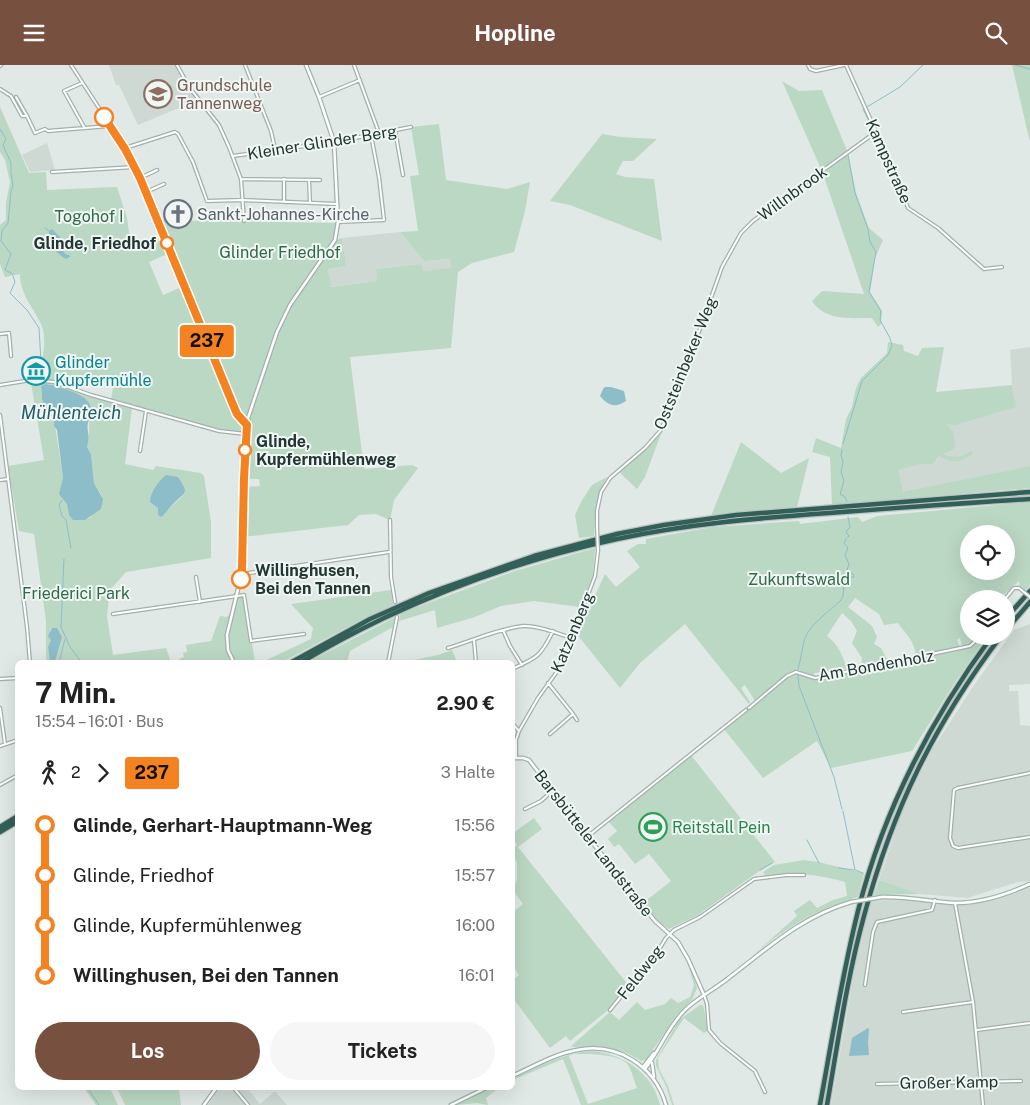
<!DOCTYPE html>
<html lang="de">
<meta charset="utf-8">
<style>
:root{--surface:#fff;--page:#f6f6f6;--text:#222;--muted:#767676;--accent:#785040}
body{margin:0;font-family:"Public Sans",sans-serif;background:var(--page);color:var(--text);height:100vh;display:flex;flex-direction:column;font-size:19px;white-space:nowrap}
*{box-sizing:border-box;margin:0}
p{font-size:16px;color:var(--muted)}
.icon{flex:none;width:28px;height:28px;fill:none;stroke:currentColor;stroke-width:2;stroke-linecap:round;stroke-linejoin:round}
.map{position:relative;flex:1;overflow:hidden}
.sheet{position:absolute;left:15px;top:595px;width:500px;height:430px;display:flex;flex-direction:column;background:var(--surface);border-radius:8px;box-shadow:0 5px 20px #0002}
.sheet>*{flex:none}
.badge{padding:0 10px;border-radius:4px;font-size:18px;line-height:32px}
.fabs{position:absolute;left:960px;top:460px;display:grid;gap:10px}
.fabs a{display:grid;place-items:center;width:55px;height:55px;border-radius:50%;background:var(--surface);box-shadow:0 5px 20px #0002;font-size:25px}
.map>.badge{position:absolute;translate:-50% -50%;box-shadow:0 0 0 2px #fff}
.legs{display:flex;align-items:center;gap:8px;height:55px;padding:0 20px;font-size:16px}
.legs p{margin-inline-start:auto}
.summary{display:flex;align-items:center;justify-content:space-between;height:85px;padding:0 20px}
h1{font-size:28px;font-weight:700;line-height:38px}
.button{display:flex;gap:10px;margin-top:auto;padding:10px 20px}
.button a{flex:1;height:58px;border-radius:30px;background:var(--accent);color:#fff;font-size:20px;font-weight:700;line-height:58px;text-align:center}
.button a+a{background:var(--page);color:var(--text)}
ul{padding:0 20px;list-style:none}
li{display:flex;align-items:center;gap:18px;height:50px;font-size:19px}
li i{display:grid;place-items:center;width:8px;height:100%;margin:0 6px;background:currentColor}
li i::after{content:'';width:12px;height:12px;margin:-6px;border:4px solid;border-radius:50%;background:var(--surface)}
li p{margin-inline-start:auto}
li:first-child i{background:linear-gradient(#0000 50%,currentColor 0)}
li:last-child i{background:linear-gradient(currentColor 50%,#0000 0)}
header{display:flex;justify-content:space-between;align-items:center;height:65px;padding:0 20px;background:var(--accent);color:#fff;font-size:22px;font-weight:700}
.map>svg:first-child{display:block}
</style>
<header><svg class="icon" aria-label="menu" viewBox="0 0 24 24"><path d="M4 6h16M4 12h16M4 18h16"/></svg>Hopline<svg class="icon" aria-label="search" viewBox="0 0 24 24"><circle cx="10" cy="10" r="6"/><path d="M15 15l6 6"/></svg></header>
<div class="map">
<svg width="1030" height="1040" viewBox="0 0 1030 1040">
<rect width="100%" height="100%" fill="#e0e9e5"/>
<path fill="#ced9d4" d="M 109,0 L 176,0 L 189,23 L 198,35 L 138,60 L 119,20 L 116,20 Z
M 47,78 L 55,105 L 30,107 L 22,90 Z
M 400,167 L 424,196 L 451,194 L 451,204 L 422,206 L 421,199 L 376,204 L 377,216 L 330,222 L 328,204 L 346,201 L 342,173 Z
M 1030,282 L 1030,401 L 903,428 L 897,405 L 921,399 L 933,399 L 942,388 L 945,358 L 1016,342 L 1012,320 L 1010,285 Z
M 1030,559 L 1030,619 L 1009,620 L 1009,626 L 1018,626 L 1020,660 L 1030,661 L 1030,816 L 1018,817 L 967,833 L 920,829 L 879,815 L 899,756 L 915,719 L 932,685 L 972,623 L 1014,565 Z
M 1030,822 L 1030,1040 L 831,1040 L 855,903 L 871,836 L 903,834 L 950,839 L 972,839 L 1015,828 Z
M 220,1022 L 247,1023 L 260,1039 L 275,1026 L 287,1040 L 208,1040 Z"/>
<path fill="#bbd8c4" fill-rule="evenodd" d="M 1012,0 L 1030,0 L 1030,76 L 1029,73 Z
M 782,16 L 799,26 L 822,25 L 848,88 L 856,128 L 869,163 L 883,175 L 875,193 L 870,227 L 882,246 L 881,259 L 878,262 L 872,253 C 850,253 825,256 812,236 L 822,226 L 864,229 L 822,106 Z
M 0,42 L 29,108 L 46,107 L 47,125 L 117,122 L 127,153 L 130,175 L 166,176 L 158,155 L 337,158 L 336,175 L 342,173 L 346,201 L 328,204 L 331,222 L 377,216 L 376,204 L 421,199 L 423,206 L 451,203 L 450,194 L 424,196 L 400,167 L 418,166 L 410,111 L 419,110 L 411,62 L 439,59 L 446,115 L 507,124 L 530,117 L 525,146 L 514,187 L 472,198 L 458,207 L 451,283 L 350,292 L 364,404 L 412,400 L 418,403 L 394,435 L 390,455 L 376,449 L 359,450 L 348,460 L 243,472 L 245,422 L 260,421 L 259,414 L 245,414 L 247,368 L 219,364 L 111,335 L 114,316 L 84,310 L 82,315 L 66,311 L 81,317 L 79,325 L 56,318 L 132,343 L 125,399 L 153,405 L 156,401 L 201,408 L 204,411 L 211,457 L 211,493 L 126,507 L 110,525 L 107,551 L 113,590 L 166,583 L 171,597 L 55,597 L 61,576 L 57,563 L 52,563 L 50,565 L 51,575 L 48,582 L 50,597 L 46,597 L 46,556 L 34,469 L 19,466 L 8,401 L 44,395 L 28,300 L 40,298 C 45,289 46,269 41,259 C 33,242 20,229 20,209 L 5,212 L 0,199 L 0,160 L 6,155 L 6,138 L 10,117 L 5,95 L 0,87 ZM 172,187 L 186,220 L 163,230 L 149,197 ZM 45,319 C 60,320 79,328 89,339 C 88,353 91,369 87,382 L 91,389 L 94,418 L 102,431 L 101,444 L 93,448 L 90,453 L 77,455 L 69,450 L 54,354 C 45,346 40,333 41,321 ZM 178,412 C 188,425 188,427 175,438 C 171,441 167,446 164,450 L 155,439 Z
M 602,69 L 620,72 L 657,74 L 633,96 L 623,96 L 616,109 L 625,112 L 654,114 L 662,176 L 570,140 L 550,136 Z
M 888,277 L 903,280 L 904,286 L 918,291 L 922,283 L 944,282 L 936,327 L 1012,320 L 1016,342 L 955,360 L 946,359 L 953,367 L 955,382 L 951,386 L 942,389 C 955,393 957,394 971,386 L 973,389 C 958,398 955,399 939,391 L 933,399 L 921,399 L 898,405 L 903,427 L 1030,401 L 1030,423 L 832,440 L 830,392 L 812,387 L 816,373 L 841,383 L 846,354 L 852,342 L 856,323 L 861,313 L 887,288 Z
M 662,366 L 645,412 L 637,424 L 618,406 L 645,385 Z
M 741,377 L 781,408 L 809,393 L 797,442 L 711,451 Z
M 607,412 C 596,433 595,448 594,471 L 579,473 L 575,450 L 581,437 L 592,420 Z
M 1030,437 L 1030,520 L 1025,526 L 1020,522 L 1019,516 L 999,534 L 969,534 L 969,571 L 979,571 L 971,579 L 962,582 L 960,573 L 957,575 L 960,582 L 915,593 C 918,580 905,568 898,558 L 884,560 L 879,549 L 855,533 L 848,542 L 872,561 L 877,572 L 874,579 L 881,583 L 888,596 L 861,602 L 862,593 L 852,578 L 857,566 L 851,556 L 842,548 L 827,571 C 838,579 843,591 847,604 L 815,608 L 813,611 L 799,605 L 792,607 L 755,636 L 745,620 L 741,623 L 750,637 L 749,639 L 685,559 L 640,598 L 620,623 L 576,568 L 592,533 L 594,533 L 605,509 L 616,522 L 640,502 L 627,486 L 638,479 L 646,479 L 646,474 L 713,462 L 799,456 L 800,459 L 858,452 L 862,457 L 877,451 ZM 969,469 L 1006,469 L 1006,506 L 969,506 Z
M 595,483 L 593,511 L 580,542 L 534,536 L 501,541 L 475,552 L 437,563 L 435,545 L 399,556 L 401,548 L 515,506 Z
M 391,525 L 393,540 L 363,554 L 282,597 L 262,597 L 311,574 L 313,563 L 291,539 Z
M 244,530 L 255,597 L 236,597 C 223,573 231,555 238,531 Z
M 231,548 C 225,567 223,579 232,597 L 173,598 L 179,596 L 179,594 L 184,592 L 183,588 L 187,587 L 186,580 L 211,576 L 220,551 L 227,552 Z
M 394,553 L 393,562 L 350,586 L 347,597 L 308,597 Z
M 983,571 L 987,571 L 952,622 L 912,686 L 831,703 L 817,676 L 763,713 L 724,664 L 784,615 L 796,608 L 814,614 L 819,614 L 971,582 L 979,577 Z
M 452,585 L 457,597 L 405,597 L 438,590 Z
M 691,690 L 775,797 L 758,807 L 698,850 L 669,864 L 660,858 L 643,838 L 671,816 L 649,789 L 635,799 L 619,779 L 614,782 L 608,774 L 617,766 L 609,757 Z
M 534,753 L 542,764 L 518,782 L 629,921 L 608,945 L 570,976 L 566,971 L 550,983 L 513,933 L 513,915 L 519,910 L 513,901 L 513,847 L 523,839 L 513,825 L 517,815 L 517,797 L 513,792 L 512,784 L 517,780 L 513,774 L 513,768 Z
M 804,795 L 818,797 L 864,808 L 858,832 C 814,845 789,861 754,889 L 797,851 L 794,846 L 810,835 L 817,843 L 833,835 L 847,831 L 845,817 C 815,809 796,807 766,811 L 763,807 L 774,800 Z
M 879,815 L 920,829 L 874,830 Z
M 689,903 L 691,903 L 697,923 L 692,935 L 678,948 L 646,995 L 641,996 C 627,987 612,982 595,981 C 587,981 578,984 571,981 L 610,947 L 619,955 L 637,937 L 645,945 L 665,939 L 671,933 L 678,938 L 690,932 L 694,920 Z
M 700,940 L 703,940 L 708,965 L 704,968 L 684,953 L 658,993 L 659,1004 L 668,1021 L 674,1040 L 672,1040 L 666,1021 L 656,1001 L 656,995 L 679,955 Z
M 592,986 C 623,989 653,1008 660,1040 L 581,1040 L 563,994 L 513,1015 L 513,1013 C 539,1001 563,988 592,986 ZM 574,989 C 587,989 619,988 628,1000 C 632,1006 634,1016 637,1023 L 588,1039 L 569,991 Z
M 492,1022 L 499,1023 L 486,1033 L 488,1040 L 477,1038 L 455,1040 Z
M 84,1023 L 110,1023 L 118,1040 L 96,1040 Z
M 117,1023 L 180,1023 L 179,1024 L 181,1040 L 125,1040 Z"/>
<path fill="#8dbdc9" d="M 52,164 L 68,180 L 68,182 L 63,185 L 65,189 L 71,191 L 66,194 C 56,189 48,178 49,166 Z
M 45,319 C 56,320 83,328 89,338 C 93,345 89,352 88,358 C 86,367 91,369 87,382 L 91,389 L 94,418 L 103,434 L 101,444 L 85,455 L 73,455 L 69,450 L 67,439 L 59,429 L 63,413 L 57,365 L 54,361 L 54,354 L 48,349 L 42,334 L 41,321 Z
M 605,322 L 611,322 L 624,326 L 626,336 C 616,343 608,341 600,331 L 603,324 Z
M 166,410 L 178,412 C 191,430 184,427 172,440 C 168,444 166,449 161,452 L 158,450 L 158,443 L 150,437 C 150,427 159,416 166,410 Z
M 52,563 L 57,563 L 62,572 L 55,597 L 50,597 L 48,582 L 51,575 L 48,571 Z
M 868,963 L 869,964 L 868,978 L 869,990 L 849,991 L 852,973 Z"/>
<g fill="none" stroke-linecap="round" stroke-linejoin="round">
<path stroke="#8dbdc9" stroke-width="1" d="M 1015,0 L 1030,4
M 867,42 L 900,22 L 923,0
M 0,64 L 6,74 L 3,80 L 11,98 L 11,108 L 13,121 L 11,126 L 8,158 L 2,166 L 1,176 L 11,189 L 5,205 L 13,209
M 846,87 L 874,66 L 863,44
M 45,163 L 49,166
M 13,211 L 15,217 L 10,228 L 27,245 L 39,263 L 41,297 L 44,313
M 843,379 L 862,316 L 888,290 L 892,281 L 890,273 L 880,255 L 881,246 L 869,227 L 876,187 L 870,177 L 868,164 L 855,128 L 848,90
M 842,385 L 841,390 L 843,397 L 841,407 L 844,416 L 840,429 L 845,432 L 847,437
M 62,435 L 59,440 L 62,451 L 66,455 L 71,483
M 847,473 L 849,471 L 846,467 L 850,462 L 848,452
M 64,494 L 61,562 L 70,582 L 82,598
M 59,598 L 65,574
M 798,604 C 801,594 802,583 805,573 C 812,557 829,547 841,535 C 846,529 841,520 846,513 L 854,512 L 853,509 L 847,505 L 849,499 L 845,490 L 848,483 L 844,478 L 846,474
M 798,610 L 799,621 L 834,712 L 842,744
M 843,746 L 855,805 L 863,808
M 807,775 L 819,798
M 839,803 L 854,805
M 760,805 L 772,798
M 87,1022 L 99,1040"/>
<defs>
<path id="minor" d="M 71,0 L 125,83 L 135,102 L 234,342 L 237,349 L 247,360
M 177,0 L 189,22 L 219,60 L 229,82 L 241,114 L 244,156
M 245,0 L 271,66 L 275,84
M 354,0 L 379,68
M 808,0 L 810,4 L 816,6 L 844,0
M 846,0 L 896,111 L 908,143 L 938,163 L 984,204 L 1002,202
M 0,1 L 1,0
M 82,18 L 64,26 L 84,62
M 0,24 L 11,31 L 22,51 L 27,51 L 35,68 L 45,64 L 48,66 L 109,61
M 16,32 L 27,51
M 319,32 L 360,15
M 395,65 L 403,110
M 125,83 L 175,67 L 178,69 L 193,97 L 207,136 L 241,135 L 337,139
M 233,91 L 334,77 L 411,62
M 52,107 L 135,102
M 140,113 L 157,105
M 241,114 L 320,115
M 284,114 L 284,137
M 309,115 L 310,138
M 146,127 L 164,119
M 338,157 L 384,155 L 379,112 L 371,70
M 0,269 L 9,268 L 11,291
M 0,320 L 31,315 L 54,317 L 91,330 L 219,366 L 246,369
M 0,350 L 27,562 L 30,598
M 140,386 L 146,346
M 0,415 L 8,414
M 390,455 L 391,512 L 395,537
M 597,462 L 597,446 L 601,427 L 610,413 L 645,383 L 661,365 L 682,314 L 722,202 L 741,168 L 753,156 L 876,67
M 242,509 L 389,487
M 196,512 L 200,537
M 1005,534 L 1014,523 L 1019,523
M 113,549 L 244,530 L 251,576 L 304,569
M 503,565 L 510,581 L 522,600
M 474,575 L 476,598
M 448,583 C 472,576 497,564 523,561 C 536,560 558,568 571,573
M 388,598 L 397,552
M 512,604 C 537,593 541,591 553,566
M 0,614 L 18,613
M 548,618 L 573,649 L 550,669
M 0,643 L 5,679
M 749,643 L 787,611 L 796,607 L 815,613 L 826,611 L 970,581 L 981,571
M 573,649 L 577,655
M 512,658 L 519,666
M 0,681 L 18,675
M 516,692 L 516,675 L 519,666 L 538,633 L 556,608 L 580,551 L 595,511 L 598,486
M 1030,708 L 958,723 L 954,725 L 950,773 L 953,781 L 958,783 L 1030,772
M 0,720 L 18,710
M 525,744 L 541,736 L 552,726
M 587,772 L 746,645
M 955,838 L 973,937 L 983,1040
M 865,920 L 873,867 L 877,857 L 932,845 L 935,835
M 704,930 L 707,939 L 709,965 L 720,978 L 755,1006 L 765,1027
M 610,945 L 658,886 L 666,873 L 674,865 L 700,852 L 754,814 L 787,810 L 804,810
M 903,947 L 973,937
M 977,965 L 1030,958
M 877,1019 L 1021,1016
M 233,1022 L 248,1040"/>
<path id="tertiary" d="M 234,598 L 228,585 L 227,570 L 243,503 L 244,413 L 248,353 L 277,267 L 290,240 L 335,175 L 338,157 L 334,77 L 319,32 L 306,0
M 512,693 L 523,693 L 529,695 L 623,817 L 655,856 L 678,877 L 688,894 L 704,930
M 204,1040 L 217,1022"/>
<path id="secondary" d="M 882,832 C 907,831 931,837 956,838 C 980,838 1008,829 1030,819
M 652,998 L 654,1012
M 643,1002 L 654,988
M 645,1004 C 659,986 667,964 683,947 C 695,934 712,926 726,915 C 767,884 800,852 851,837
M 512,1011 C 533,1002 554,989 577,985 C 617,977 655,1001 666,1040
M 451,1040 L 488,1022"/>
<path id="motorway" d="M 1006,553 L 1030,526
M 1006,565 L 1030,537
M 290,598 L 370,554 L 429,528 L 534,491 L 617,469 L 664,460 L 736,450 L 1030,427
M 300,598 C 327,582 355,567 384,553 C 458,518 537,491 617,474 C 687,459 758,453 829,448 C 896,443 963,438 1030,434
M 0,762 L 18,751
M 0,767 L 18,756
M 820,1040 C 832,975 842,910 858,846 C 883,746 931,654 992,571
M 827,1040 C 838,977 847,913 864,851 C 893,743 934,660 1001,571"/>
</defs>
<use href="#minor" stroke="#a3b0ac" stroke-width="4.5"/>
<use href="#tertiary" stroke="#a3b0ac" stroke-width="5"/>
<use href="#secondary" stroke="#a0b3ad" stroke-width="5"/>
<use href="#motorway" stroke="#bdc3c2" stroke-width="7"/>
<use href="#minor" stroke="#fff" stroke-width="2"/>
<use href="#tertiary" stroke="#fff" stroke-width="2.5"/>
<use href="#secondary" stroke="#fff" stroke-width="2.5"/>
<use href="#motorway" stroke="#326058" stroke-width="4.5"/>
<defs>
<path id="minor-bridge" d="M 597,462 L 598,486
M 1019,523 L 1030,532"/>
<path id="secondary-bridge" d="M 851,837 L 882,832"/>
</defs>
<use href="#minor-bridge" stroke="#a3b0ac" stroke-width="4.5" stroke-linecap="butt"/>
<use href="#secondary-bridge" stroke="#a0b3ad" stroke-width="5" stroke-linecap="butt"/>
<use href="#minor-bridge" stroke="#fff" stroke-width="2"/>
<use href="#secondary-bridge" stroke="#fff" stroke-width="2.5"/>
</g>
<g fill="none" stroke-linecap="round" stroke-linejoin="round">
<defs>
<path id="line-1" d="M 104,52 L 125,84 L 140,113 L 234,342 L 237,349 L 247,360 L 244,413 L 242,503 L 241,514"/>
</defs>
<use href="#line-1" stroke="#fff" stroke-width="11"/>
<use href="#line-1" stroke="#f58220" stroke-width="8"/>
</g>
<defs>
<symbol id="school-ring" viewBox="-11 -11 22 22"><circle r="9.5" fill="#f0f6f3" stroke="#8d6e63" stroke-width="1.5"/><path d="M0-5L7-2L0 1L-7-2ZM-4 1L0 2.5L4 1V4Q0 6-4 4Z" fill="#8d6e63"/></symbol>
<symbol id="church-ring" viewBox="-11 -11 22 22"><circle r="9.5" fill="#f0f6f3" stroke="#6b7280" stroke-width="1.5"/><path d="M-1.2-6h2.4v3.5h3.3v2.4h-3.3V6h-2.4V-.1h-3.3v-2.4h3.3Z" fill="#6b7280"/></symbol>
<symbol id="museum-ring" viewBox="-11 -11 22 22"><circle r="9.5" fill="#f0f6f3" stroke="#0f9aa8" stroke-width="1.5"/><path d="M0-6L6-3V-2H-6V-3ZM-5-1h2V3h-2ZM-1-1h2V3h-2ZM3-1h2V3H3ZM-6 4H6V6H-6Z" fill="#0f9aa8"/></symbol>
<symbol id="stadium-ring" viewBox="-11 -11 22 22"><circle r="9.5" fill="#f0f6f3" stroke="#2e9e5b" stroke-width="1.5"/><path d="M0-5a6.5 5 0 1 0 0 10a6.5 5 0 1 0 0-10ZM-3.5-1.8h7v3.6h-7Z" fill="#2e9e5b"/></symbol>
</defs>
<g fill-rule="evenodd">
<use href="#school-ring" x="142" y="13" width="32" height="32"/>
<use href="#church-ring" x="162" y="133" width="32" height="32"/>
<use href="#museum-ring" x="20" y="290" width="32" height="32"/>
<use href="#stadium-ring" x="637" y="746" width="32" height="32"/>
</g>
<g fill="#fff" stroke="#f58220" stroke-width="2.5">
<circle cx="104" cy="52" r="9"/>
<circle cx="167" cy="178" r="6"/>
<circle cx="245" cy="385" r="6"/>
<circle cx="241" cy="514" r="9"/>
</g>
<g text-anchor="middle" stroke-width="4" stroke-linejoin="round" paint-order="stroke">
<g font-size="16" fill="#785e54" stroke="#f0f6f3" text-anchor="start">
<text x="177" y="26">Grundschule<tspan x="177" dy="18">Tannenweg</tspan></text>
</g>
<g font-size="16" fill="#223733" stroke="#f0f6f3">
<text transform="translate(322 77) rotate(-9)" y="6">Kleiner Glinder Berg</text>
<text transform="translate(889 96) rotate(66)" y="6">Kampstraße</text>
<text transform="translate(792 128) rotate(-36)" y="6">Willnbrook</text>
<text transform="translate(685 298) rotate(-68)" y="6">Oststeinbeker Weg</text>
<text transform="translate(572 567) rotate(-67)" y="6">Katzenberg</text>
<text transform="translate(876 600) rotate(-10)" y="6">Am Bondenholz</text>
<text transform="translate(594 778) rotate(52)" y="6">Barsbütteler Landstraße</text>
<text transform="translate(640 907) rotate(-52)" y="6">Feldweg</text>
<text transform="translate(949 1017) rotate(-1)" y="6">Großer Kamp</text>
</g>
<g font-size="16" fill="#5b616d" stroke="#f0f6f3" text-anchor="start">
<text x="197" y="155">Sankt-Johannes-Kirche</text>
</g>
<g font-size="16" fill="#316a49" stroke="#f0f6f3">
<text x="89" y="157">Togohof I</text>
<text x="280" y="193">Glinder Friedhof</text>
<text x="799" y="520">Zukunftswald</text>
<text x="76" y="534">Friederici Park</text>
</g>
<g font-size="16" font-weight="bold" fill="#223733" stroke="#f0f6f3" text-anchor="start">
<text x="156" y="184" text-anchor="end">Glinde, Friedhof</text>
<text x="256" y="382">Glinde,<tspan x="256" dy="18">Kupfermühlenweg</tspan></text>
<text x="255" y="511">Willinghusen,<tspan x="255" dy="18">Bei den Tannen</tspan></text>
</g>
<g font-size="16" fill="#0d838f" stroke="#f0f6f3" text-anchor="start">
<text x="55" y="303">Glinder<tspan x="55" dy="18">Kupfermühle</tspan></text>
</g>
<g font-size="16" fill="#27864d" stroke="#f0f6f3" text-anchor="start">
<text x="672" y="768">Reitstall Pein</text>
</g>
<g font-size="18" font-style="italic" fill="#235d6c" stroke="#f0f6f3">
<text x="71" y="354">Mühlenteich</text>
</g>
</g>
</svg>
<div class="fabs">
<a><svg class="icon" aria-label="locate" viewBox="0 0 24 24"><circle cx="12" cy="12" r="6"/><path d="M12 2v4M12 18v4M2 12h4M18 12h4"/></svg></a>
<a><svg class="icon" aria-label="layers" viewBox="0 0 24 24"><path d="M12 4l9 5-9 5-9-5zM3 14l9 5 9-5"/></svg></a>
</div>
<b class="badge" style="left:207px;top:276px;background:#f58220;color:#111">237</b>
<section class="sheet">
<div class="summary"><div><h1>7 Min.</h1><p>15:54 – 16:01 · Bus</p></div><b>2.90 €</b></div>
<div class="legs"><svg class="icon" aria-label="walk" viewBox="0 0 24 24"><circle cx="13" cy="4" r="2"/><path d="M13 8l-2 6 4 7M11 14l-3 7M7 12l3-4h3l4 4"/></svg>2<svg class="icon" aria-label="forward" viewBox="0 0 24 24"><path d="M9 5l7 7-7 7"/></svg><b class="badge" style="background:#f58220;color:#111">237</b><p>3 Halte</p></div>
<ul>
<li><i style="color:#f58220"></i><b>Glinde, Gerhart-Hauptmann-Weg</b><p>15:56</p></li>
<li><i style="color:#f58220"></i><span>Glinde, Friedhof</span><p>15:57</p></li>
<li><i style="color:#f58220"></i><span>Glinde, Kupfermühlenweg</span><p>16:00</p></li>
<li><i style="color:#f58220"></i><b>Willinghusen, Bei den Tannen</b><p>16:01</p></li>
</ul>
<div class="button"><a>Los</a><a>Tickets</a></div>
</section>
</div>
